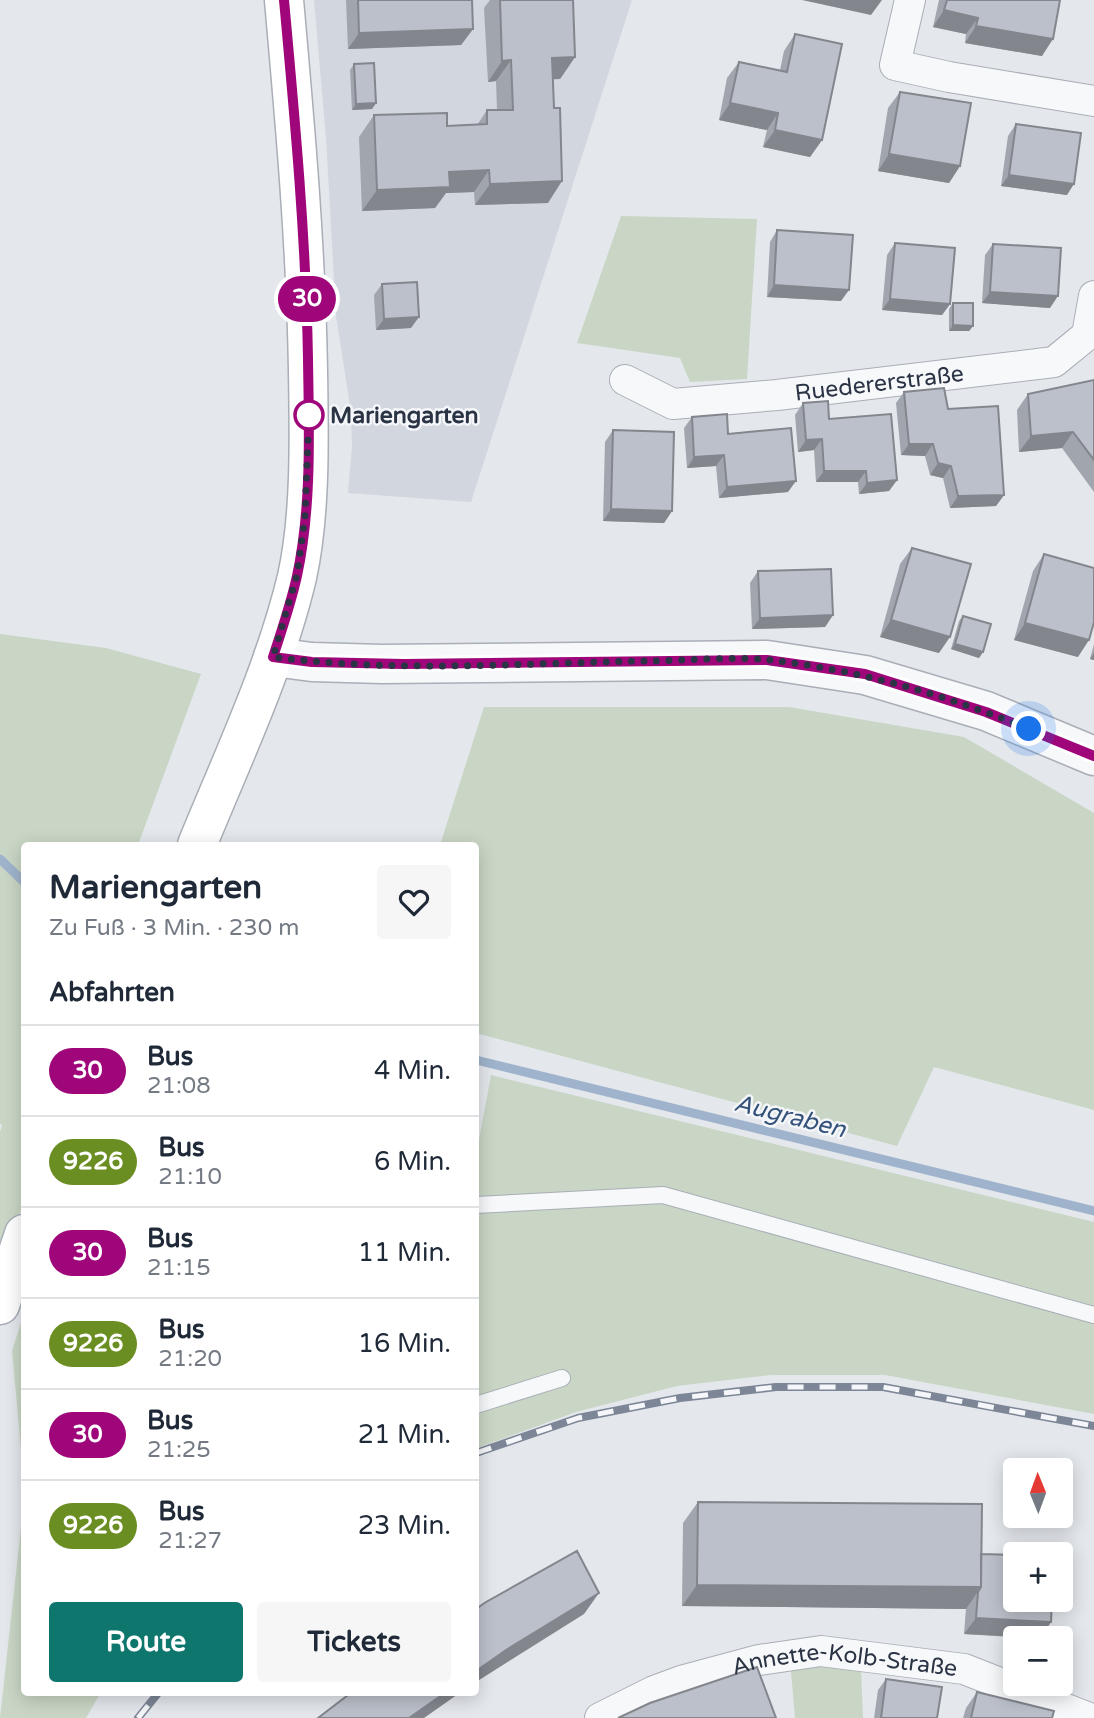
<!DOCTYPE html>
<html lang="de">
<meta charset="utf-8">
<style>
:root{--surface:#fff;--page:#f6f6f7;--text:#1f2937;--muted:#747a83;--line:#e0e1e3;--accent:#0f766e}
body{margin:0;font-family:"Varela Round",sans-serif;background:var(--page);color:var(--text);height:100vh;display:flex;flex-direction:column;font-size:26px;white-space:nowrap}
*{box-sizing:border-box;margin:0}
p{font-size:23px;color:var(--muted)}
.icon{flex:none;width:38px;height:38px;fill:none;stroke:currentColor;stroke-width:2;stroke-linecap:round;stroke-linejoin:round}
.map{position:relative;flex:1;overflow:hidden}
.panel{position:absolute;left:21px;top:842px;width:458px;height:854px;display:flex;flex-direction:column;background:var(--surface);border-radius:7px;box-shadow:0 4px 18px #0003}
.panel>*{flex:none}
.badge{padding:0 14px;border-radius:23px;font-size:24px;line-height:46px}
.needle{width:46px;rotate:359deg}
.controls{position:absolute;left:1003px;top:1458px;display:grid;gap:14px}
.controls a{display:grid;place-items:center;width:70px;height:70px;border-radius:7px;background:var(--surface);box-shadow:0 4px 18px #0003;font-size:35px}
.you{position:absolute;width:35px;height:35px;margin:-18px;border:5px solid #fff;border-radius:50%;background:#1a73e8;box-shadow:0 0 0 10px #1a73e833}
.map>.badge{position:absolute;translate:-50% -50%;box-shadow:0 0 0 4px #fff}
h2{padding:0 28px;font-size:26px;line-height:63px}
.round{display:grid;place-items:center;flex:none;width:74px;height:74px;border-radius:7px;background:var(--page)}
.summary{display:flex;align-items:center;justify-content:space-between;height:119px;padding:0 28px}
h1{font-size:33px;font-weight:700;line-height:52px}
.action{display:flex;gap:14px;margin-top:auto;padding:14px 28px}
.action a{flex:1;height:80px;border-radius:7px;background:var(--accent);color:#fff;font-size:28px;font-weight:700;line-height:80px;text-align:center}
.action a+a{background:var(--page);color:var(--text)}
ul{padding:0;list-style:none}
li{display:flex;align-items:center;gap:21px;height:91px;padding:0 28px;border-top:2px solid var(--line)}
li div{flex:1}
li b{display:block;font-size:26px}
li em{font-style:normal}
li .badge{min-width:77px;font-weight:700;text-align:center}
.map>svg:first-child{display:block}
</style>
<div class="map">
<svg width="1094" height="1718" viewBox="0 0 1094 1718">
<rect width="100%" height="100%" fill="#e4e7ec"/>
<path fill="#d2d6de" d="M 314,0 L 632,0 L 471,502 L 348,493 L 352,447 L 351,412 L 336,316 L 326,138 Z"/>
<path fill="#c9d6c5" d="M 621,216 L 757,219 L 747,379 L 690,382 L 680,358 L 577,343 Z
M 0,634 L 106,648 L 201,674 L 138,845 L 24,845 L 24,1203 L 0,1260 L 0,1132 L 2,1125 L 0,1124 Z
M 484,707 L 789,707 L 964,737 L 1094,813 L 1094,1110 L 934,1067 L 897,1146 L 476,1033 L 476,845 L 440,845 Z
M 491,1075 L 1094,1222 L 1094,1414 L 885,1375 L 771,1375 L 677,1386 L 576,1412 L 480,1447 L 476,1446 L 476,1156 Z
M 24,1313 L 24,1482 L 12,1351 Z
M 24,1500 L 24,1692 L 101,1692 L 86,1718 L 0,1718 Z
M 860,1644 L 863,1718 L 795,1718 L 789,1648 Z"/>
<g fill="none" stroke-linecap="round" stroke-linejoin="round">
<path stroke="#9fb4cc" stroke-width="9" d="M 0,859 L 24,882
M 476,1060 L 1094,1211"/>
<defs>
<path id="service" d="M 476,1205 L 663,1195 L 1094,1315
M 476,1405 L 562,1378"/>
<g id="minor">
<path d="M 910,0 L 895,65 L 949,77 L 1094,101"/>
<path id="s1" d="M 625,380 L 673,404 L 777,395 L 1054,362 L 1087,335 L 1094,296"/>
<path id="s2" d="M 600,1718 L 654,1691 L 681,1681 L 759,1660 L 821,1651 L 964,1669 L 1089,1718"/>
</g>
<path id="tertiary" d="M 273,657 L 312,662 L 382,664 L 767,660 L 865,675 L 986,711 L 1094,756"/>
<path id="secondary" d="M 197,845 C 233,757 275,669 297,577 C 311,514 309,435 308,371 C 306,246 295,124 284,0
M 0,1305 L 24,1234"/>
</defs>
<use href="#service" stroke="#a9aeb7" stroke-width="18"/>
<use href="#minor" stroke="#a9aeb7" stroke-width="32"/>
<use href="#tertiary" stroke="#a9aeb7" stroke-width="41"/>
<use href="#secondary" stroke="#a9aeb7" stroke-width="41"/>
<use href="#service" stroke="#f7f8fa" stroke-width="16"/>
<use href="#minor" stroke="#f7f8fa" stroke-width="30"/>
<use href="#tertiary" stroke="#f7f8fa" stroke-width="38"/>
<use href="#secondary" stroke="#fff" stroke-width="38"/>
<defs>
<path id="rail" d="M 476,1453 L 578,1418 L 680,1398 L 776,1387 L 883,1387 L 1094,1426
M 138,1718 L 159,1692"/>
</defs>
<use href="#rail" stroke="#7d8696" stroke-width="8"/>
<use href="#rail" stroke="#f4f6f9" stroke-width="5" stroke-dasharray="16" stroke-linecap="butt"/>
</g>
<path fill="#a1a5ae" d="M 346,0 L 472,0 L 473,29 L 461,45 L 348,49 Z
M 490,0 L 573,0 L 575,57 L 560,79 L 553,79 L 548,203 L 475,205 L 474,192 L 446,193 L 435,208 L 362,211 L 359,137 L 374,115 L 447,126 L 477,125 L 487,110 L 497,110 L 496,81 L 488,82 L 484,8 Z
M 939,0 L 1060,0 L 1042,56 L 965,43 L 966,34 L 933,27 Z
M 795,34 L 822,140 L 810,157 L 763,147 L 767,130 L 719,120 L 727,78 L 739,62 L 780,70 L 784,51 Z
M 354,64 L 376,103 L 372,109 L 352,110 L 350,70 Z
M 900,92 L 960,166 L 949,183 L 878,171 L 888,108 Z
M 1016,124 L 1067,195 L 1001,186 L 1008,136 Z
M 777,230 L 841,301 L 767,297 L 770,242 Z
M 895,243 L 950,304 L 942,315 L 882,310 L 887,255 Z
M 993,244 L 1050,308 L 982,303 L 985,255 Z
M 382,284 L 411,328 L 376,330 L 374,295 Z
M 953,303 L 973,326 L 969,331 L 949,331 L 949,309 Z
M 1094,380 L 1094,492 L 1062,448 L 1019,452 L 1017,410 L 1028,394 Z
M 904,392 L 948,409 L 1004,495 L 996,506 L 950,508 L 943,478 L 930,475 L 925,456 L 901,455 L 896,403 Z
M 803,403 L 829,419 L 897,480 L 889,491 L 859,494 L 858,482 L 816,482 L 814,450 L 798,452 L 795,415 Z
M 692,417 L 788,492 L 719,498 L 716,466 L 687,468 L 684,428 Z
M 613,430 L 672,511 L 664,523 L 603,521 L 605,442 Z
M 912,548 L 939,653 L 880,637 L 900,564 Z
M 1044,554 L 1078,657 L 1014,640 L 1033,571 Z
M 758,571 L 833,615 L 825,627 L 752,629 L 750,583 Z
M 963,616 L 983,652 L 979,658 L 951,649 L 959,621 Z
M 1094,644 L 1094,660 L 1090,659 Z
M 698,1502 L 981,1554 L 1051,1622 L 1040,1638 L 1028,1638 L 964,1634 L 966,1609 L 682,1606 L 683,1523 Z
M 886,1679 L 937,1718 L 874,1718 L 878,1690 Z
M 977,1692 L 1052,1718 L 963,1718 L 966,1708 Z"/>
<path fill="#83868d" d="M 802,0 L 882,0 L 871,15 Z
M 944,10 L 978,18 L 966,34 L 933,27 Z
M 976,26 L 1053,39 L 1042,56 L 965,43 Z
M 473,29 L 461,45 L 348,49 L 359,33 Z
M 575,57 L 560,79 L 537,80 L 552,58 Z
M 511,60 L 496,81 L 488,82 L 502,61 Z
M 376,103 L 372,109 L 352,110 L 356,104 Z
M 730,103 L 778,113 L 767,130 L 719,120 Z
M 775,130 L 822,140 L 810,157 L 763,147 Z
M 889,154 L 960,166 L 949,183 L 878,171 Z
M 489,170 L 474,192 L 446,193 L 435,208 L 362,211 L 377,190 L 449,172 Z
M 1009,175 L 1074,184 L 1067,195 L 1001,186 Z
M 562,181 L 548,203 L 475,205 L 490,184 Z
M 774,285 L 849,290 L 841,301 L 767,297 Z
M 990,292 L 1058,296 L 1050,308 L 982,303 Z
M 890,299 L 950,304 L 942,315 L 882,310 Z
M 419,317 L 411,328 L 376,330 L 384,319 Z
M 953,325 L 973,326 L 969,331 L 949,331 Z
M 1073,432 L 1062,448 L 1019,452 L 1031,436 Z
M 822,439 L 814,450 L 798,452 L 806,440 Z
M 909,444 L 933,444 L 925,456 L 901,455 Z
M 724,455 L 716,466 L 687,468 L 694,457 Z
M 938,463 L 951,466 L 943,478 L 930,475 Z
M 824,471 L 866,471 L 858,482 L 816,482 Z
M 897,480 L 889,491 L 859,494 L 867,483 Z
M 796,481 L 788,492 L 719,498 L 727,487 Z
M 1004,495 L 996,506 L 950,508 L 958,496 Z
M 611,509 L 672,511 L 664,523 L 603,521 Z
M 833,615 L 825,627 L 752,629 L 760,618 Z
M 891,620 L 950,637 L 939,653 L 880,637 Z
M 1025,623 L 1089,640 L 1078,657 L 1014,640 Z
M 955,644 L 983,652 L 979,658 L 951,649 Z
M 1094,654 L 1094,660 L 1090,659 L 1094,653 Z
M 697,1585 L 981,1587 L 966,1609 L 682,1606 Z
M 599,1593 L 584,1614 L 476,1682 L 476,1671 L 506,1650 Z
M 976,1618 L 1051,1622 L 1040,1638 L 964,1634 Z
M 446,1692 L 461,1692 L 424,1718 L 409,1718 Z"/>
<path fill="#bbc0ca" stroke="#83868d" stroke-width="2" d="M 358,0 L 472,0 L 473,29 L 359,33 Z
M 500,0 L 573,0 L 575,57 L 552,58 L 554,108 L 560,108 L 562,181 L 490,184 L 489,170 L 449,172 L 450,187 L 377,190 L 374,115 L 447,113 L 447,126 L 487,124 L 487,110 L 513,110 L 511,60 L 502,61 Z
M 947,0 L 1060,0 L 1053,39 L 976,26 L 978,18 L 944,10 Z
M 795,34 L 842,44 L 822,140 L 775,130 L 778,113 L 730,103 L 739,62 L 787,72 Z
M 374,63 L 376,103 L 356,104 L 354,64 Z
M 900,92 L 971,103 L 960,166 L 889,154 Z
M 1016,124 L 1081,133 L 1074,184 L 1009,175 Z
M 777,230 L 853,235 L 849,290 L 774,285 Z
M 895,243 L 955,248 L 950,304 L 890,299 Z
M 993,244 L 1061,248 L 1058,296 L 990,292 Z
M 417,282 L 419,317 L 384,319 L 382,284 Z
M 953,303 L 973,303 L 973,326 L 953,325 Z
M 1094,380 L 1094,460 L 1073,432 L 1031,436 L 1028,394 Z
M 944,388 L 948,409 L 998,406 L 1004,495 L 958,496 L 951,466 L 938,463 L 933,444 L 909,444 L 904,392 Z
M 828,401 L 829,419 L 891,414 L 897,480 L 867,483 L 866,471 L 824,471 L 822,439 L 806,440 L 803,403 Z
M 727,414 L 728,434 L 791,428 L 796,481 L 727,487 L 724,455 L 694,457 L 692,417 Z
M 613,430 L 674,432 L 672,511 L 611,509 Z
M 912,548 L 971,564 L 950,637 L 891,620 Z
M 1044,554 L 1094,568 L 1094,622 L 1089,640 L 1025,623 Z
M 831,569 L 833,615 L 760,618 L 758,571 Z
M 963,616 L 991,624 L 983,652 L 955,644 Z
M 698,1502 L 982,1504 L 981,1587 L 697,1585 Z
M 577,1551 L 599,1593 L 506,1650 L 476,1671 L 476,1609 L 486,1602 Z
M 981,1554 L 1015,1555 L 1015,1600 L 1052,1600 L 1051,1622 L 976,1618 L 978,1592 L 981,1587 Z
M 757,1667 L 776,1718 L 618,1718 L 650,1703 Z
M 886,1679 L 942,1687 L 937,1718 L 881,1718 Z
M 352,1692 L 446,1692 L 409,1718 L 318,1718 Z
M 977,1692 L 1054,1711 L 1052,1718 L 971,1718 Z"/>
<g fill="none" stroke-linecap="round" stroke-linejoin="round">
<defs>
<path id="line" d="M 284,0 C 295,120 306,239 308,359 C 309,430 312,506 297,576 C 291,603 282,630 273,657 L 312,662 L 404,664 L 767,660 L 865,674 L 986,712 L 1094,756"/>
</defs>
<use href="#line" stroke="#fff" stroke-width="16"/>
<use href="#line" stroke="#9e067a" stroke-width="10"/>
<path stroke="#2b3445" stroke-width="7" stroke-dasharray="0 12.6" d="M 309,415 L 305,516 L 297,575 L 273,657 C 396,673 524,663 648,661 C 686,661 732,656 770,660 C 859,670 946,695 1029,729"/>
</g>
<circle fill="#fff" stroke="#9e067a" stroke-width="3.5" cx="309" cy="415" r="14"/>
<g text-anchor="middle" stroke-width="5" stroke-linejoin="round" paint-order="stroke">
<g font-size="23" fill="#2b3445" stroke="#f4f6f9">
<text dy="8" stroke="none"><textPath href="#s1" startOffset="261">Ruedererstraße</textPath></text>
<text dy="8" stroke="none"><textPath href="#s2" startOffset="256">Annette-Kolb-Straße</textPath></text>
</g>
<g font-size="23" font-weight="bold" fill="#2b3445" stroke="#f4f6f9" text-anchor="start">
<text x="330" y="423">Mariengarten</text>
</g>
<g font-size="24" font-style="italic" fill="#34527a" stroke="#f4f6f9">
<text transform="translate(790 1116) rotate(14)" y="8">Augraben</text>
</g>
</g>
</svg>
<div class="controls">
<a><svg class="needle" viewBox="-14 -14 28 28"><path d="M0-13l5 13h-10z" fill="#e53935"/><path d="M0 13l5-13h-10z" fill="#747a83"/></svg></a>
<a>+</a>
<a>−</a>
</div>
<div class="you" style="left:1029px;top:729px"></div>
<b class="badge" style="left:307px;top:299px;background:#9e067a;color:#fff">30</b>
<section class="panel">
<div class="summary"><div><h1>Mariengarten</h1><p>Zu Fuß · 3 Min. · 230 m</p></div><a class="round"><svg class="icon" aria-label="heart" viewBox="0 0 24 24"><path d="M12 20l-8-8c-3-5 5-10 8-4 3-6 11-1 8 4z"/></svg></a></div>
<h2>Abfahrten</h2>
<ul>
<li><span class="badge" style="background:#9e067a;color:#fff">30</span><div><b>Bus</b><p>21:08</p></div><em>4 Min.</em></li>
<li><span class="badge" style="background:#6b8e23;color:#fff">9226</span><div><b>Bus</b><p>21:10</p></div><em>6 Min.</em></li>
<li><span class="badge" style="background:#9e067a;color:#fff">30</span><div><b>Bus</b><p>21:15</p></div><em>11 Min.</em></li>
<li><span class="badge" style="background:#6b8e23;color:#fff">9226</span><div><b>Bus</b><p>21:20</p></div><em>16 Min.</em></li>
<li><span class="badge" style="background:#9e067a;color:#fff">30</span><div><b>Bus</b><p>21:25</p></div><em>21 Min.</em></li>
<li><span class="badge" style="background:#6b8e23;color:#fff">9226</span><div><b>Bus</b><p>21:27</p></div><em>23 Min.</em></li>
</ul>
<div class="action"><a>Route</a><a>Tickets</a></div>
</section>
</div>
